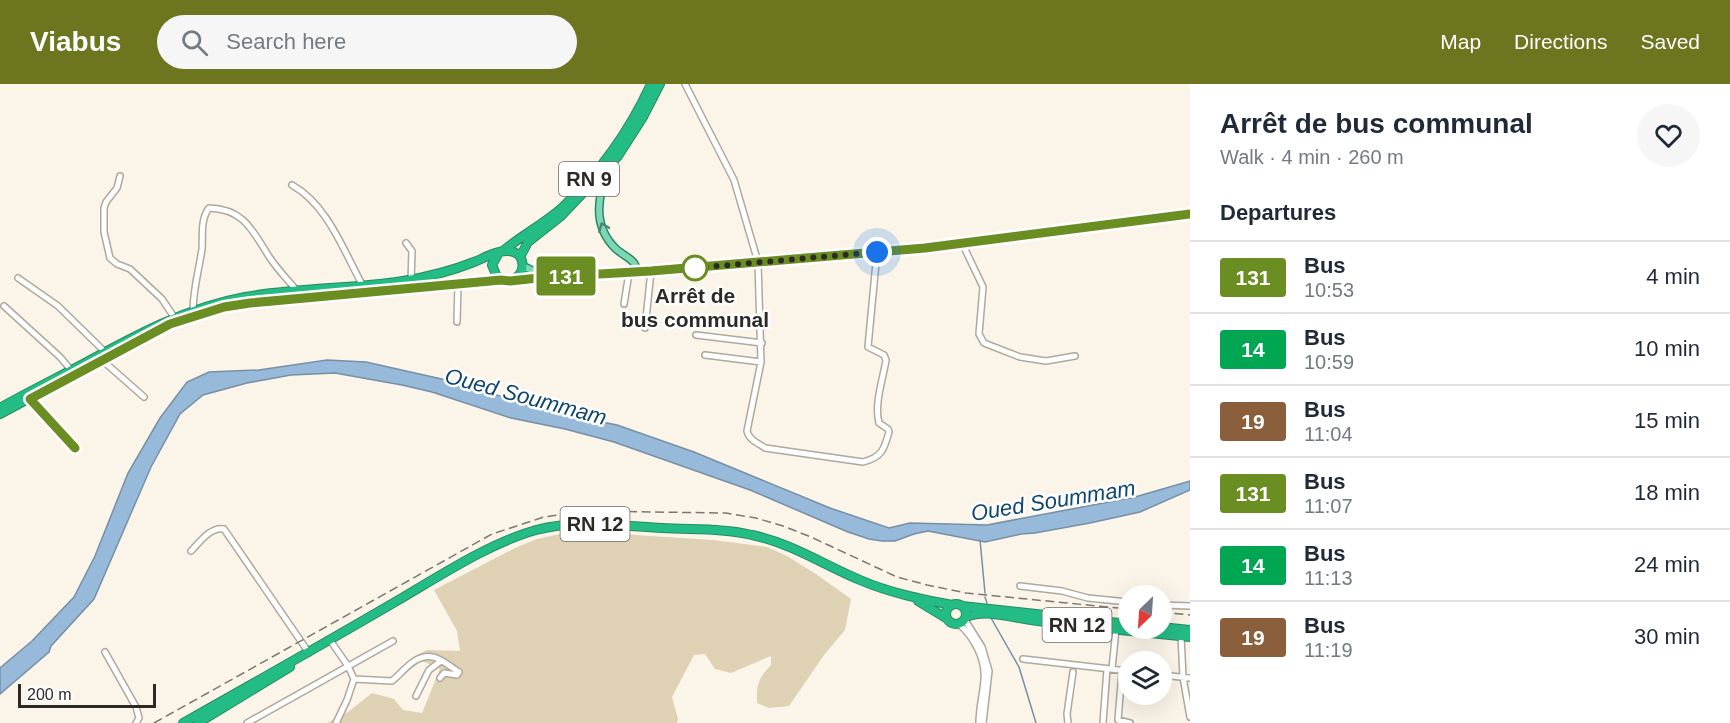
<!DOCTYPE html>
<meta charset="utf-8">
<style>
:root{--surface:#fff;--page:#f6f6f7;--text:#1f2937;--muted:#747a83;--line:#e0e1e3;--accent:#6d751e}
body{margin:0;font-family:Arial,sans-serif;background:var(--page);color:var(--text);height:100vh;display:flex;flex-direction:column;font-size:22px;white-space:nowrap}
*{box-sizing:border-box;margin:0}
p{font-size:20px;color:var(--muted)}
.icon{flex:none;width:33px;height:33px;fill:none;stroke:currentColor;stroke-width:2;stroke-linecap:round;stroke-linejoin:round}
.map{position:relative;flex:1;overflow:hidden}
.drawer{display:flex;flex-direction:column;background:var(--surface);width:540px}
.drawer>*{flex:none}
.badge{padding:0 12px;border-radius:4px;font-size:21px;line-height:39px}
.needle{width:39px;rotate:205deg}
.tools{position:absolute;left:1118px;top:501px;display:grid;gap:12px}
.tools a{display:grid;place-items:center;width:54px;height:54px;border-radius:50%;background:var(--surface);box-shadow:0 6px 24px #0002;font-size:30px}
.scale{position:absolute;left:18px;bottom:15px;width:138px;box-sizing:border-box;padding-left:6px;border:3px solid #2d2a26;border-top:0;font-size:16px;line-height:21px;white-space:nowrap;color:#2d2a26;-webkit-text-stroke:4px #fff;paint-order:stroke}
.you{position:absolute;width:30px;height:30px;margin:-15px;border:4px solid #fff;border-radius:50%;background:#1a73e8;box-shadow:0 0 0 9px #1a73e833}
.map>.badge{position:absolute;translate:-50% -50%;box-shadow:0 0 0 3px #fff}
h2{padding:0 30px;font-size:22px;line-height:54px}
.round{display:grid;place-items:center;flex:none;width:63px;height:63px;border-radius:32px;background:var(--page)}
.headline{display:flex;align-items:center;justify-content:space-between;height:102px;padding:0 30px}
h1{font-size:28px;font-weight:800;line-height:45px}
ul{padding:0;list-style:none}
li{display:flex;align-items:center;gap:18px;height:72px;padding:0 30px;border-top:2px solid var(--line)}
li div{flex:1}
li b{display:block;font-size:22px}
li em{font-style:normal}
li .badge{min-width:66px;font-weight:700;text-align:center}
header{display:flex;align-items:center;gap:36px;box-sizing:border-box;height:84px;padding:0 30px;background:var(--accent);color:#fff}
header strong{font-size:28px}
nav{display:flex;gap:33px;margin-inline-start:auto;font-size:21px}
.search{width:420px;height:54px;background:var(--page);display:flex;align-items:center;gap:15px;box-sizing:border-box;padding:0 21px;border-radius:33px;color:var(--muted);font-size:22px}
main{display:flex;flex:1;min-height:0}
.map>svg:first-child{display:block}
</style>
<header>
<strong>Viabus</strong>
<div class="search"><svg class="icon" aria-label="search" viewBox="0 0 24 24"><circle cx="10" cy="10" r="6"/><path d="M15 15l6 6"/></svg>Search here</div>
<nav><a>Map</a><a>Directions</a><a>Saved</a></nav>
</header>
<main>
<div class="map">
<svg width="1190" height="639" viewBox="0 0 1190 639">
<rect width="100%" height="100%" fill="#fbf5e9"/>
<path fill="#dfd1b4" d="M 574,447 L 713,456 L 767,463 L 787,472 L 816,490 L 851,515 L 845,546 L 824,571 L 789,622 L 769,624 L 757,619 C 756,600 759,594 771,581 L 771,572 L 731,589 L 715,585 L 705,570 L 694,571 L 672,613 L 678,635 L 677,639 L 327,639 L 348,628 L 372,609 L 394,615 L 403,626 L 422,629 L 440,585 L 413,573 L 427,566 L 460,567 L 457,547 L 434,506 L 515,464 L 537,455 Z"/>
<path fill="#97bada" stroke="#778fa4" stroke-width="1.5" d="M 327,276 L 366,278 L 464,300 L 538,325 L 617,341 L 694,368 L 830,424 L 889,444 L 910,439 L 987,441 L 1135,413 L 1190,397 L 1190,406 L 1140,428 L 1090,439 L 1035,449 L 1021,450 L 985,458 L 928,447 L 914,450 L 895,457 L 882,457 L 869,455 L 848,448 L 750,406 L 614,358 L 565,345 L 511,334 L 432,308 L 402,301 L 335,289 L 291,291 L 247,299 L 203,311 L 180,330 L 151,383 L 94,515 L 51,562 L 49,568 L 0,610 L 0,584 L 32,557 L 74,513 L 95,472 L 128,389 L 160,334 L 187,298 L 209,288 L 259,286 Z"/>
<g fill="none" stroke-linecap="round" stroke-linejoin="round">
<path stroke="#778fa4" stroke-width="1.5" d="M 980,456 L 985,509
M 985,513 L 987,519
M 991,534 L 1019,583 L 1036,639"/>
<defs>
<path id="minor" d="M 685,0 L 734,96 L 758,178 L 761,278 L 747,347 C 749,356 758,359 765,364 L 863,378 C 882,373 884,366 889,348 L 888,345 L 879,339 C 874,320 883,295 886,276 L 884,271 L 868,263 L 877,168
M 120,92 L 117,104 L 106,118 L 104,124 L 104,148 L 110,174 L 117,180 L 130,185 L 162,215 L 174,233
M 292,101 C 328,121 344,168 363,202
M 406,159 L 412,167 L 411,197
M 962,159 L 983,203 L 979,250 L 984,259 L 1020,273 L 1046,277 L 1075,272
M 18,194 L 58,222 L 105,268
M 624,220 L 629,189
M 4,222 L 60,273 L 71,286
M 193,227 C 193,205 199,186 202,165 C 203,152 200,136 209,124 C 245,125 253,148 270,174 C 278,186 288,196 297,207
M 457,238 L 458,200
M 645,244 L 651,187
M 696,251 L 762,259
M 705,271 L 761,278
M 102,276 L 144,313
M 30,315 L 75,364
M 191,467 C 200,458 211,442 224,445 L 309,569
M 1020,502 L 1062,507 L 1088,514 L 1128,518
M 1161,521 L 1190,522
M 965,536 L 982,563 L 989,587 L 983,639
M 959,540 C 974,553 986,576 984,596 C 983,610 979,624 979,639
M 1181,552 L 1183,593 L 1190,633
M 330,556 L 348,582 L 354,595 L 347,616 L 336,639
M 105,568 L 136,623 L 139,634 L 136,639
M 1023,575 L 1128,587
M 1112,585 L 1116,545
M 1122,587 L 1118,636 L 1130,639
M 1161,591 L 1190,594
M 354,595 L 392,597 C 403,588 416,569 433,573 C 442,575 452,584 459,588 L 457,591 L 444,589 L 440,594
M 416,612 L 429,586 L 441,577
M 247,639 L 393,557
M 1068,639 L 1067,630 L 1073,588
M 1103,639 L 1107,585"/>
<path id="major" d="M 610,82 C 598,110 591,141 616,165 C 625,173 636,175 637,188
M 523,182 L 544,192
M 514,196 L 651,187 L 925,164 L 1190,130"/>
<path id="highway" d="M 503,167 C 522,151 544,140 563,123 C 600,88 630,46 651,0
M 520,173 L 528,158 L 561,132 L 618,72 L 643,33 L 660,0
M 219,224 L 250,219 L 501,196
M 0,324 C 28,308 57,294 85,279 C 136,251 186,224 245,213 C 324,199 396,209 474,178 C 484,174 498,166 508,167 C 528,168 526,193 510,197 L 497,193 L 492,181 L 498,170
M 0,330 L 147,251
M 918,517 L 946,534
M946 530a10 10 0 1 1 20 0a10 10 0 1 1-20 0Z
M 962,522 L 1128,540
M 966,533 C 988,524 1015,535 1038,537 C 1089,543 1139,548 1190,553
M 1161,543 L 1190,546
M 183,639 C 254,599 325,559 395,518 C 438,493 489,459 536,446 C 578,435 620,442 662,444 C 692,446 723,444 752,451 C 791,459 824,481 860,496 C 890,509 921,515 952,521
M 198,639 L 290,583"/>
</defs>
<use href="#minor" stroke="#afa99d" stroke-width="8"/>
<use href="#major" stroke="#278964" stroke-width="9"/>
<use href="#highway" stroke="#278964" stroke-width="10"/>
<use href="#minor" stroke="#fff" stroke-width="5"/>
<use href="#major" stroke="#7cd7b6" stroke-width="6"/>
<use href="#highway" stroke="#24bc85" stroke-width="8"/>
<path stroke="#7b7770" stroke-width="1.5" stroke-dasharray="9 4.5" stroke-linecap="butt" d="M 1161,528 L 1190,531
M 154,639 L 492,450 L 544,433 L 584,427 L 726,429 L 756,434 L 783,442 L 811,453 L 897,493 L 927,501 L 966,509 L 1128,525"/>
</g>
<defs><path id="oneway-chevron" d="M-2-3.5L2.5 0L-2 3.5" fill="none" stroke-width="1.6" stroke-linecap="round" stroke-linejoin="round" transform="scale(1.5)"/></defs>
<use stroke="#54806e" href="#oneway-chevron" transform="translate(603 143) rotate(-112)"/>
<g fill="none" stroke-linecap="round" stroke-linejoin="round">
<defs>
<path id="line" d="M 75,364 L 30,315 L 170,240 L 224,223 L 250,219 L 501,196 L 510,197 L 548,193 L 651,187 L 925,164 L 1190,130"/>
</defs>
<use href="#line" stroke="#fff" stroke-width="14"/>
<use href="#line" stroke="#6b8e23" stroke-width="9"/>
<path stroke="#2d2a26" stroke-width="6" stroke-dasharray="0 10.8" d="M 695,184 L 877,168"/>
</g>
<circle fill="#fff" stroke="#6b8e23" stroke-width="3" cx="695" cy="184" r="12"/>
<g text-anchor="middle" stroke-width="5" stroke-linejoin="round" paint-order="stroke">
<g fill="#fff" stroke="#6c6a67" stroke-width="1.5">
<rect x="559" y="78" width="60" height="34" rx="4.5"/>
<rect x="560.5" y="423" width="69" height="34" rx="4.5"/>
<rect x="1042.5" y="524" width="69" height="34" rx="4.5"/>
</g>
<g font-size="20" font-weight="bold" fill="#2d2a26">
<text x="589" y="102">RN 9</text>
<text x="595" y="447">RN 12</text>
<text x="1077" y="548">RN 12</text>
</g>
<g font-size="21" font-weight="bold" fill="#2d2a26" stroke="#fff">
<text x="695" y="219">Arrêt de<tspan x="695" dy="24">bus communal</tspan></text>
</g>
<g font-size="22" font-style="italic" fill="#0e4670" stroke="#fff">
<text transform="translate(526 312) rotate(15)" y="8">Oued Soummam</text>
<text transform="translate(1053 416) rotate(-9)" y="8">Oued Soummam</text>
</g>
</g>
</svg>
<div class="tools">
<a><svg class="needle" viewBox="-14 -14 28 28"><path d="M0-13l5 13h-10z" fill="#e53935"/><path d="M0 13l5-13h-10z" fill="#747a83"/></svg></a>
<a><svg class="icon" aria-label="layers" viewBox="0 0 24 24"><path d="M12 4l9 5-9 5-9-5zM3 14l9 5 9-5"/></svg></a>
</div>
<div class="scale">200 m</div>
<div class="you" style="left:877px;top:168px"></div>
<b class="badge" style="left:566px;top:192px;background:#6b8e23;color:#fff">131</b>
</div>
<section class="drawer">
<div class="headline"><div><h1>Arrêt de bus communal</h1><p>Walk · 4 min · 260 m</p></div><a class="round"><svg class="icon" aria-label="heart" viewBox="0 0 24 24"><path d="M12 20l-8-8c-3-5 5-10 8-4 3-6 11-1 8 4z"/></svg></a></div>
<h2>Departures</h2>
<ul>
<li><span class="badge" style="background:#6b8e23;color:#fff">131</span><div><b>Bus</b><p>10:53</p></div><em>4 min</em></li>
<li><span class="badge" style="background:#00a651;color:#fff">14</span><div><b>Bus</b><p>10:59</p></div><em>10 min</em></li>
<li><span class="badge" style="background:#8b5e3c;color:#fff">19</span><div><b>Bus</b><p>11:04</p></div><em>15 min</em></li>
<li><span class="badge" style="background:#6b8e23;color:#fff">131</span><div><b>Bus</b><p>11:07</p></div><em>18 min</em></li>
<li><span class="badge" style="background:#00a651;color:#fff">14</span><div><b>Bus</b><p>11:13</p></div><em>24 min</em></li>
<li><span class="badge" style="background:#8b5e3c;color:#fff">19</span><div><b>Bus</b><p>11:19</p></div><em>30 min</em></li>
</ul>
</section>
</main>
